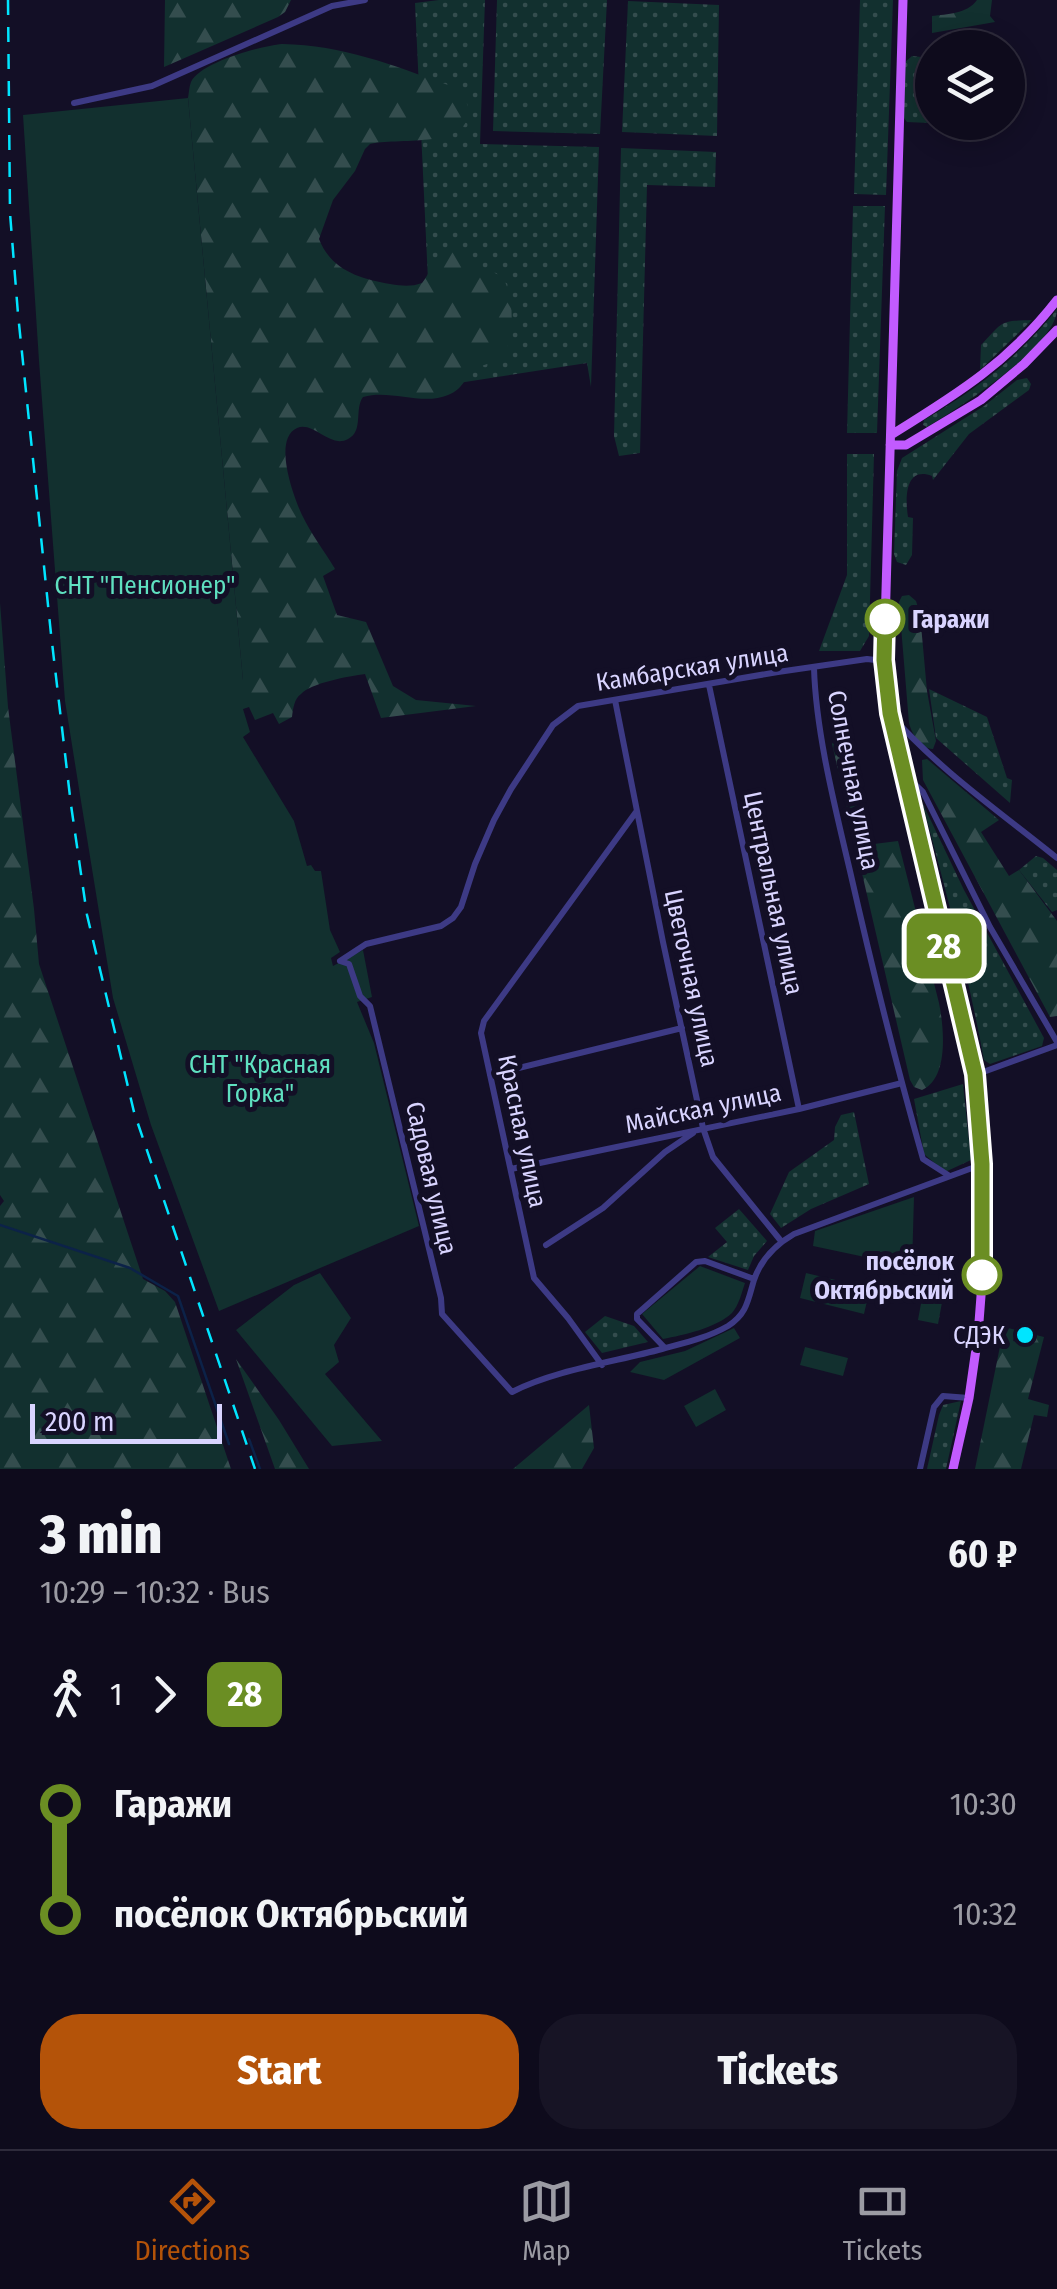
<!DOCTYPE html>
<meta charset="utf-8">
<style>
:root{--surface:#0e0b1c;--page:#171425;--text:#f1f3f6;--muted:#9b9ba3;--line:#2e2b3b;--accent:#b45309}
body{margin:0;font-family:"Fira Sans Condensed",sans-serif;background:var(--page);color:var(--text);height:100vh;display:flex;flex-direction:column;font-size:38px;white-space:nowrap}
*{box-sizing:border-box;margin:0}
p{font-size:32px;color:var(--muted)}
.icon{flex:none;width:55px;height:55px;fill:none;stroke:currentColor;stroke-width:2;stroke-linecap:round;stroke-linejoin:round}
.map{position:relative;height:1469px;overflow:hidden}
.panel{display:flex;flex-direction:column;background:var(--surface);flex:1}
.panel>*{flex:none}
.badge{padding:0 20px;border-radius:15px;font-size:35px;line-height:65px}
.fabs{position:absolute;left:915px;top:30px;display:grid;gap:20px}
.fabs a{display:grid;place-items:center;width:110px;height:110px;border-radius:50%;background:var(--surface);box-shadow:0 5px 25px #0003,0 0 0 2px var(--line);font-size:50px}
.scale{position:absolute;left:30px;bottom:25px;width:192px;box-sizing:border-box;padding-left:10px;border:5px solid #d9d4ff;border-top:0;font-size:28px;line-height:35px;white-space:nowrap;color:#d9d4ff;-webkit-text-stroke:8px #130f26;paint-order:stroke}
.map>.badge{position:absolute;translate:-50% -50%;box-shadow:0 0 0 5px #fff}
.legs{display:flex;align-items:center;gap:15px;height:110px;padding:0 40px;font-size:32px}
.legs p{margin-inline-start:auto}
.overview{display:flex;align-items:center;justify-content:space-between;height:170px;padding:0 40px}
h1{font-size:55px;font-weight:800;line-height:75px}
.cta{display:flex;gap:20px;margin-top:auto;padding:20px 40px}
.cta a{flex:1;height:115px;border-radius:40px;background:var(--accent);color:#fff;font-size:40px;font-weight:800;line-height:115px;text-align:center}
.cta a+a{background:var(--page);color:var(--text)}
ul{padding:0 40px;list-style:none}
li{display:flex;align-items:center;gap:35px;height:110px;font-size:38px}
li i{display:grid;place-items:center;width:15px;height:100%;margin:0 12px;background:currentColor}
li i::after{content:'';width:25px;height:25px;margin:-12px;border:8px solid;border-radius:50%;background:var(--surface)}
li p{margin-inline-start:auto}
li:first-child i{background:linear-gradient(#0000 50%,currentColor 0)}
li:last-child i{background:linear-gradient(currentColor 50%,#0000 0)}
.dock{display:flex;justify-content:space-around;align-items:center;height:140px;border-top:2px solid var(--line);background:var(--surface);font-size:28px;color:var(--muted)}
.dock a{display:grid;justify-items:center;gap:5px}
.dock .active{color:var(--accent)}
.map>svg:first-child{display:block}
</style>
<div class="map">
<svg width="1057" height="1469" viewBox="0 0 1057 1469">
<defs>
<pattern id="grass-dots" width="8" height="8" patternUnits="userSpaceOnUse" patternTransform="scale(2.5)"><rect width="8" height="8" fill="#12302f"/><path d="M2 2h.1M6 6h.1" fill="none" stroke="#344d4e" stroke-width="1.8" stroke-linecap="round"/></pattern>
<pattern id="forest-firs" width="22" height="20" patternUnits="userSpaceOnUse" patternTransform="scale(2.5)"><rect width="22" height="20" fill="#12302f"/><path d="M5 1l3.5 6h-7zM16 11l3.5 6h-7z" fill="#344d4e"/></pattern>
</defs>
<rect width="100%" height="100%" fill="#130f26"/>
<path fill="url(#grass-dots)" d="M 439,0 L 485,0 L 480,144 L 599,147 L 591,387 L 587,363 L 433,387 L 415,3 Z
M 497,0 L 607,0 L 600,134 L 493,131 Z
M 860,0 L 893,0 L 886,195 L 854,194 Z
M 628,1 L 719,5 L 717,136 L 622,132 Z
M 912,56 L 931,58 L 929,123 L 907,122 L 904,118 L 904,63 Z
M 621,148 L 716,152 L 715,187 L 647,185 L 640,453 L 619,456 L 614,436 Z
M 853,206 L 885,206 L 877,433 L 847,433 Z
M 1057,309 C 1057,346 958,408 927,427 L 923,425 L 924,420 C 977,389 1018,358 1057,309 Z
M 1032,320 L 980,370 L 981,345 C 1004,321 999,321 1032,320 Z
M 1027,378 L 1031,384 L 1029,390 L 969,434 L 933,480 L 932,476 C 905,466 905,498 908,517 L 913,518 L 912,555 L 906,565 L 897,562 L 894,554 L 897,471 L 902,458 L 984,406 L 1017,380 Z
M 847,454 L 874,454 L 869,636 L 860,651 L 819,651 L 847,575 Z
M 929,689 L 987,717 L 1007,778 L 1012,780 L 1010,803 L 936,738 Z
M 922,802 L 964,890 L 1044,1038 L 1042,1046 L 990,1064 L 984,1060 C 968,973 945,887 922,802 Z
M 1036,856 L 1043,858 L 1057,870 L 1057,910 L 1052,912 L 1019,870 Z
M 963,1084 L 971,1160 L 945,1172 L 924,1154 L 914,1099 Z
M 854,1112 L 869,1184 L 811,1209 L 781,1228 L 770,1214 L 789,1172 L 834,1140 L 835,1127 L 841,1115 Z
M 739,1209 L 767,1241 L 754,1256 L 748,1270 L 708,1257 L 727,1242 L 715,1228 Z
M 605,1316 L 634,1326 L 648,1342 L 602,1353 L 585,1332 Z
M 961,1401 L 946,1469 L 927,1469 L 939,1415 L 943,1405 Z"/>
<path fill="url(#forest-firs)" d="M 165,0 L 291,0 L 285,12 L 278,17 L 164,67 Z
M 977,0 L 992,0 L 990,16 L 995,22 L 932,33 L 932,16 C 947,14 967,14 977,0 Z
M 282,44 C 343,45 392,65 448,85 C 459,91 467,96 468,109 C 472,150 395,137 370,144 L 365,149 L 355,171 L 333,200 L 319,239 C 331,270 360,279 390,284 C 402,286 411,287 422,283 C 430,274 432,259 445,253 C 461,246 467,256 478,265 C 486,272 498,271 504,280 C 514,297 515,340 503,355 C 495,364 485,363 476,369 C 464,377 464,389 448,395 C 422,406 391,389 363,397 C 354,409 364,431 348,439 C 330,449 314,421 297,428 C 272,439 294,498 302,515 C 311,534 325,552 335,569 L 323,576 L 337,615 L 366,622 L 393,686 L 416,700 L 476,706 L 381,718 L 365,674 C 349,676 311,683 301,694 C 294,699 293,709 292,717 L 279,724 L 273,713 L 255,720 L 249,707 L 243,709 L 243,680 L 188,98 C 189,93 189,87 191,82 C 201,62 261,46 282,44 Z
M 909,595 L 916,601 L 920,614 L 927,691 L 936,741 L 933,749 C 920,748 912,734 909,723 L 899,602 L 902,596 Z
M 0,603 L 8,707 L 34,909 L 39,964 L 143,1279 L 165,1291 L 175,1302 L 231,1469 L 0,1469 L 0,1206 L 4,1201 L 0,1195 Z
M 841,738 L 874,844 L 898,841 L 939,1003 C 944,1028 949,1078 922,1090 L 914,1087 L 910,1080 L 832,744 L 835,739 Z
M 927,759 L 999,820 L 981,832 L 1009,876 L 1019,870 L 1057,921 L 1057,1016 L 1050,1017 L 923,780 L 922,760 Z
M 925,1282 L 945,1286 L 938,1324 L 918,1320 Z
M 1004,1327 L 1016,1330 L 1013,1341 L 1029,1345 L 1032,1334 L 1044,1337 L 1028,1399 L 1049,1405 L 1047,1417 L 1034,1415 L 1021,1469 L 975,1469 Z
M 236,1359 L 279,1420 L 309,1469 L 275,1469 Z
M 589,1405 L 594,1448 L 582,1469 L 513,1469 Z"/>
<path fill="#12302f" d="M 188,98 L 243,680 L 243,709 L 250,732 L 243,737 L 294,821 L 307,866 L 311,865 L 315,871 L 321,871 L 330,930 L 340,952 L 331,958 L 333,966 L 363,950 L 372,997 L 357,1002 L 374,1043 L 419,1226 L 219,1311 L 151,1125 L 113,998 L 80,795 L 65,701 L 39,361 L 23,115 Z
M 914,1197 L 912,1267 L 813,1246 L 815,1231 Z
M 700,1266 L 745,1283 C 742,1292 739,1305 732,1313 C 716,1328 684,1335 663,1339 L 642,1314 Z
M 320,1273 L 351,1318 L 334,1345 L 339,1362 L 325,1374 L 382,1441 L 332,1446 L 236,1330 L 294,1285 Z
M 806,1273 L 870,1288 L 864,1314 L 800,1298 Z
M 734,1328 L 740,1338 L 664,1380 L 630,1372 L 640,1362 L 685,1351 Z
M 805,1347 L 848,1358 L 843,1376 L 800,1365 Z
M 715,1389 L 726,1410 L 696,1427 L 684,1406 Z"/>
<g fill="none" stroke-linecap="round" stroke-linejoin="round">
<path stroke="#0c2248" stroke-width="2.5" d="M 0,1225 L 130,1268 L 178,1296 L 229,1444
M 249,1439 L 260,1469"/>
<path stroke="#3d3a85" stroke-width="6" d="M 74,103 L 152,86 L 332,6 L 365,0
M 884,661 L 867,659 L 778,672 L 578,706 L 553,725 L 511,789 L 494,820 L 475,864 L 461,907 L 453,918 L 441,926 L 366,944 L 340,961 L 349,964 L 360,996 L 370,1006 L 441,1298 L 442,1314 L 512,1392 C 555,1370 614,1362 662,1349 C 684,1343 707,1338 728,1326 C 747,1314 748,1300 754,1280 C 761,1259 775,1245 794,1234 L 983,1164
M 814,668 C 816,733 835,807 850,871 C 872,968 896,1064 923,1159 L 948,1175
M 709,685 L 799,1109
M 615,700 L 663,942 L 703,1128 L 713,1157 L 781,1241
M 890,714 C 938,769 1000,812 1057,858
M 905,775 L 923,792 L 990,927 L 1057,1042
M 490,1075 L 682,1028
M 975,1075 L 1057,1045
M 511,1169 L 799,1109 L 902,1083
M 546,1245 L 603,1208 L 665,1152 L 693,1133
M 665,1348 L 637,1319 L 637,1314 L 696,1262 L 705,1261 L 754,1279
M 602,1365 L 568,1318 L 534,1278 L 481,1033 L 484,1021 L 636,812
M 920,1469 L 934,1407 L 943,1396 L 969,1398"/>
<path stroke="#c25bff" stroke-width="9" d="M 903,0 L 884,661 L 889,713 L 902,772 L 975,1075 L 983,1164 L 981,1296 L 978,1335 L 969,1398 L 953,1469
M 891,435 C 957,394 1008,363 1057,300
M 890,445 L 906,445 L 981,400 L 1024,364 L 1057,330"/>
<path stroke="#00e5ff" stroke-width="2.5" stroke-dasharray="15 12" stroke-linecap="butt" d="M 8,0 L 10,213 L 18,314 L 51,634 L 71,805 L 87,915 L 134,1112 L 255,1469"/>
</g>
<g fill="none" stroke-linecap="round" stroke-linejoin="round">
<defs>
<path id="line-1" d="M 885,619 L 884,660 L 890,713 L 975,1074 L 982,1164 L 982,1275"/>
</defs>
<use href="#line-1" stroke="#fff" stroke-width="22"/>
<use href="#line-1" stroke="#6b8e23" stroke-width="15"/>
</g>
<g fill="#fff" stroke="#6b8e23" stroke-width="5">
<circle cx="885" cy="619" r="18"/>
<circle cx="982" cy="1275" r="18"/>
</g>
<circle fill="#00e5ff" stroke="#130f26" stroke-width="4" cx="1025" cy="1335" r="10"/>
<g text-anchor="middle" stroke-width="10" stroke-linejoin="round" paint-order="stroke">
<g font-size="25" fill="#5fe0c0" stroke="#130f26">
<text x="145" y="594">СНТ "Пенсионер"</text>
<text x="260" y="1073">СНТ "Красная<tspan x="260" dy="29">Горка"</tspan></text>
</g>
<g font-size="25" font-weight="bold" fill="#d9d4ff" stroke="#130f26" text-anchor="start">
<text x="912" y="628">Гаражи</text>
<text x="954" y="1270" text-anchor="end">посёлок<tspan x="954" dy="29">Октябрьский</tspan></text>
</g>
<g font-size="25" fill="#d9d4ff" stroke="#130f26">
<text transform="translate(692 667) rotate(-9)" y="9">Камбарская улица</text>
<text transform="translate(854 780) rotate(79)" y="9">Солнечная улица</text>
<text transform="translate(774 893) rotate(78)" y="9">Центральная улица</text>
<text transform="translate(692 978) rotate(78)" y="9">Цветочная улица</text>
<text transform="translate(703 1108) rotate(-12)" y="9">Майская улица</text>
<text transform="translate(523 1131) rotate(78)" y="9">Красная улица</text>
<text transform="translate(432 1178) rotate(77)" y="9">Садовая улица</text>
</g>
<g font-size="25" fill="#d9d4ff" stroke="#130f26" text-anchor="end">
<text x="1005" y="1344">СДЭК</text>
</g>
</g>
</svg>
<div class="fabs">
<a><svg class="icon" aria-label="layers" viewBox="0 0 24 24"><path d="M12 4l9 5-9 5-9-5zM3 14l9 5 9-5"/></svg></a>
</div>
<div class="scale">200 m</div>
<b class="badge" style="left:944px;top:946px;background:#6b8e23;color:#fff">28</b>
</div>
<section class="panel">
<div class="overview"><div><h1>3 min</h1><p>10:29 – 10:32 · Bus</p></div><b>60 ₽</b></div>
<div class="legs"><svg class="icon" aria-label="walk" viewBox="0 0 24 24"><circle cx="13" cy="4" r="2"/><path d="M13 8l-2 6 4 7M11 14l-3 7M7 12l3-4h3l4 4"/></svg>1<svg class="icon" aria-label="forward" viewBox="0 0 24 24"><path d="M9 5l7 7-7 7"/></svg><b class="badge" style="background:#6b8e23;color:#fff">28</b></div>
<ul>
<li><i style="color:#6b8e23"></i><b>Гаражи</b><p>10:30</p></li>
<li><i style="color:#6b8e23"></i><b>посёлок Октябрьский</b><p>10:32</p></li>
</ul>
<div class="cta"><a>Start</a><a>Tickets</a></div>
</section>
<nav class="dock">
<a class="active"><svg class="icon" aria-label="directions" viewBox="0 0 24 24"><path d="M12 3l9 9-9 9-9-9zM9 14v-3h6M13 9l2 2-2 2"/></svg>Directions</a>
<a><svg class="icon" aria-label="map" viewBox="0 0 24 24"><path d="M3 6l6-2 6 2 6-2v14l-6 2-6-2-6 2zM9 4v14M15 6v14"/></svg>Map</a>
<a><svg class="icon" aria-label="tickets" viewBox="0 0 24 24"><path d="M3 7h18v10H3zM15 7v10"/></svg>Tickets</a>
</nav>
